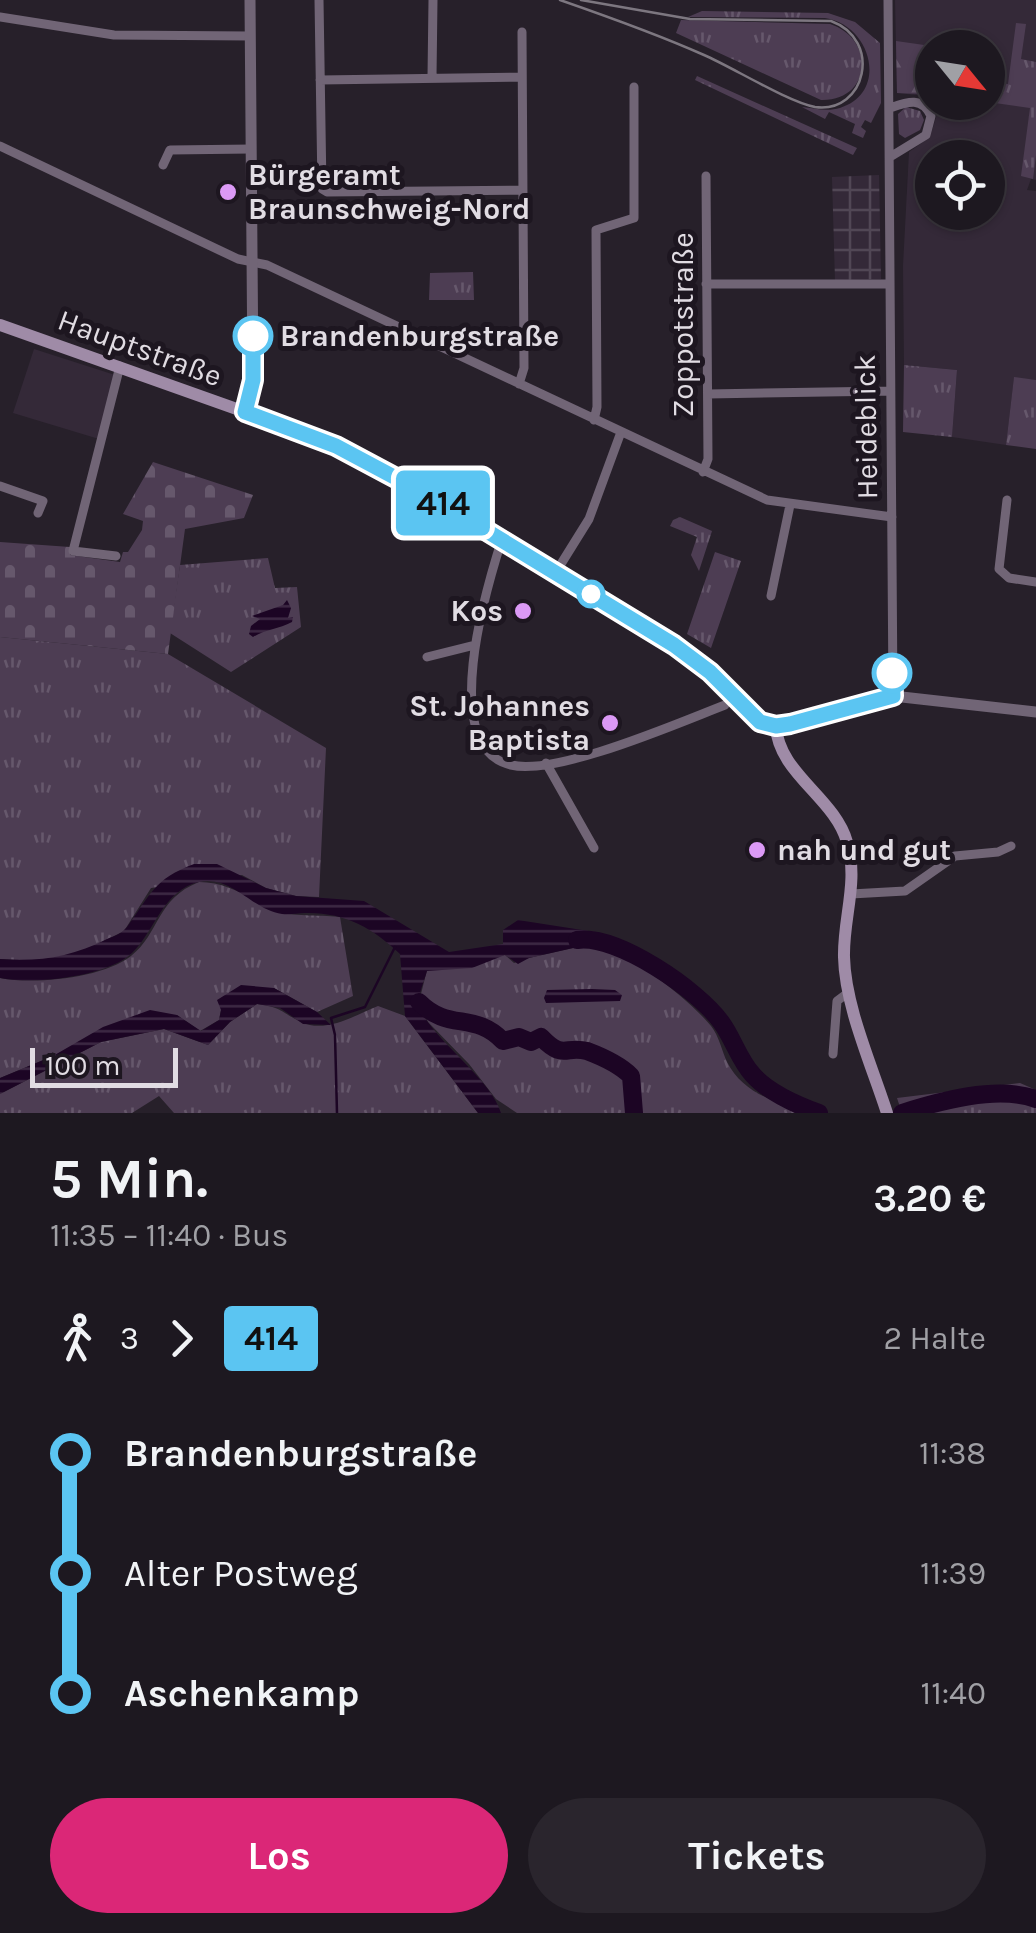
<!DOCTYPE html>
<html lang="de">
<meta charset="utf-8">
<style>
:root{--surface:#1d1820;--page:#2a252d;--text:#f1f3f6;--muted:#a0a0a5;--line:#3b373e;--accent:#db2777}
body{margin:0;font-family:Karla,sans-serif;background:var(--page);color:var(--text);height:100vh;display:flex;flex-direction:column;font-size:38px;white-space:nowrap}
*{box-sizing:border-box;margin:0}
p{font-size:32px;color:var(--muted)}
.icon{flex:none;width:55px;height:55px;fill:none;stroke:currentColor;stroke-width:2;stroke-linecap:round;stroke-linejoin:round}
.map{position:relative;height:1113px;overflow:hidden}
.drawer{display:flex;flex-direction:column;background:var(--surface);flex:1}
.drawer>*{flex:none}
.badge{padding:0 20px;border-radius:8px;font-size:35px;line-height:65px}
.needle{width:65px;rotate:120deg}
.buttons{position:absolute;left:915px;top:30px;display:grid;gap:20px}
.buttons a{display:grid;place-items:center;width:90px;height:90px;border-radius:50%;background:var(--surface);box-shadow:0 2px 8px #0004,0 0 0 2px var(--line);font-size:50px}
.scale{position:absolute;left:30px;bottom:25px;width:148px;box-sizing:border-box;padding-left:10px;border:5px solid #e1dce3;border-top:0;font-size:28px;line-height:35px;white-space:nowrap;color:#e1dce3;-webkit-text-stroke:8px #1d1620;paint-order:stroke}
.map>.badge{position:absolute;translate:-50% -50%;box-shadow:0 0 0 5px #fff}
.legs{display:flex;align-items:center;gap:15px;height:110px;padding:0 50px;font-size:32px}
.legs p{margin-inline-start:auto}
.overview{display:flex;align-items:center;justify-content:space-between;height:170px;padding:0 50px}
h1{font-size:55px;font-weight:700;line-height:75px}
.primary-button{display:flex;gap:20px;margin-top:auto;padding:20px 50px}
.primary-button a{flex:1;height:115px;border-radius:60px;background:var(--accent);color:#fff;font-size:40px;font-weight:700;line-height:115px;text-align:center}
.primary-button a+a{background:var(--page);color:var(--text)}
ul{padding:0 50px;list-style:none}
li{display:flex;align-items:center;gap:35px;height:120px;font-size:38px}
li i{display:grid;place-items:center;width:15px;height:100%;margin:0 12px;background:currentColor}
li i::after{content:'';width:25px;height:25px;margin:-12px;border:8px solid;border-radius:50%;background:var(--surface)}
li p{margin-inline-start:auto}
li:first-child i{background:linear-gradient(#0000 50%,currentColor 0)}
li:last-child i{background:linear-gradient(currentColor 50%,#0000 0)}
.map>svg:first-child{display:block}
</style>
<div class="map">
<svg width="1036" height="1113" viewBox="0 0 1036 1113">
<defs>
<pattern id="industrial-grid" width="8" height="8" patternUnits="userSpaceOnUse" patternTransform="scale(2.5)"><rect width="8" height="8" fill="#342938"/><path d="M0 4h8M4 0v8" fill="none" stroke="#514755"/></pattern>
<pattern id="grass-tufts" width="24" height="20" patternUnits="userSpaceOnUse" patternTransform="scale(2.5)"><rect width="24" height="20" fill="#4d3d53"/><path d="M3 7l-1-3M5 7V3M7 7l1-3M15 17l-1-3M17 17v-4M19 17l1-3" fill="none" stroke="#66586c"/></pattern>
<pattern id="forest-firs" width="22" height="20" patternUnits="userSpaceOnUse" patternTransform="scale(2.5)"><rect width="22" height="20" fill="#4d3d53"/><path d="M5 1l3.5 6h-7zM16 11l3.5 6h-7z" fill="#66586c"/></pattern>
<pattern id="cemetery-stones" width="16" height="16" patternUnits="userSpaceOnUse" patternTransform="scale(2.5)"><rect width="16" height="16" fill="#4d3d53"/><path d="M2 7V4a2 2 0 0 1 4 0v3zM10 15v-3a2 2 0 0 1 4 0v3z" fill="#66586c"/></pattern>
<pattern id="water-rules" width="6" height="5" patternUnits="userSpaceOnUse" patternTransform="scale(2.5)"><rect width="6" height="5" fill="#1c0524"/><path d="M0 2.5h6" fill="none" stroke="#3d2944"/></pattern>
</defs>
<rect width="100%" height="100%" fill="#27202a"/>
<path fill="#342938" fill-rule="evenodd" d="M 895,0 L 1036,0 L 1036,180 L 1031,179 L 1027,190 L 1036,191 L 1036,380 L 1014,378 L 1006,445 L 952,437 L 957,370 L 904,365 L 903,266 L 909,152 L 930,137 L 937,114 L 926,96 L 897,93 ZM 932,48 L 988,48 L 988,102 L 932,102 ZM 932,158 L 988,158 L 988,212 L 932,212 Z
M 34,349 L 115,375 L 99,439 L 13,413 Z"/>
<path fill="url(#industrial-grid)" d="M 879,175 L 881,279 L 835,280 L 832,177 Z"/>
<path fill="url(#grass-tufts)" d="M 702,11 L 828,13 L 855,22 L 880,43 L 881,103 L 871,123 L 865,120 L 861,127 L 866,131 L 863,138 L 852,133 L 855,124 L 829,112 L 825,119 L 802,107 C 813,108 827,112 840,108 C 889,93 872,25 825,18 L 688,17 Z
M 681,20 L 830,24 C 876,39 872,101 821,100 L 676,33 Z
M 1016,23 L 1026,24 L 1021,59 L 1036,62 L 1036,155 L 1033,179 L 1021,176 L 1030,108 L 988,102 L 988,82 L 1008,84 Z
M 697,76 L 857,148 L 853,155 L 695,80 Z
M 906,107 L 920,111 L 924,120 L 920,130 L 905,138 L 899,134 L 898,114 Z
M 473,272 L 474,300 L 429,300 L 430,273 Z
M 904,365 L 957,370 L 952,437 L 903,432 Z
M 1014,377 L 1036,380 L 1036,449 L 1006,445 Z
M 680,517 L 712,531 L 699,571 L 691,555 L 697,537 L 670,526 L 673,520 Z
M 715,552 L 741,561 L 711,648 L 687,634 Z
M 268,558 L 275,588 L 297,587 L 301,627 L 231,672 L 170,633 L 180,565 Z
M 0,637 L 168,654 L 326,748 L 319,897 L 296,896 L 266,888 L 242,875 L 151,888 L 124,931 L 96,945 L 65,958 L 31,961 L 0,959 Z
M 199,882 C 231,882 254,902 283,913 C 291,916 327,915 340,917 L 353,996 L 317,1012 L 274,988 L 221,1010 L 219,1020 L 200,1031 L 177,1015 L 53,1056 L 0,1078 L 0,978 C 34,985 103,978 131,956 C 160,933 156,899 199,882 Z
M 595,932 C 632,962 680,989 711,1026 C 719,1036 722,1051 727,1062 C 744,1095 778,1103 811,1113 L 517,1113 L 496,1099 L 469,1064 L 428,1022 L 419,1002 L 427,970 L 505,955 L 514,963 L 529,958 L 599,942 Z
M 257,1004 C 284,1008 280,1012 301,1022 C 326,1034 355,1015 378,1006 L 405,1016 L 478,1113 L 174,1113 L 159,1096 L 132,1113 L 0,1113 L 0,1094 L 101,1042 L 164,1029 L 208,1045 L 230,1022 Z
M 1020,1083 L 1036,1090 L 1036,1113 L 902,1113 L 897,1098 Z"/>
<path fill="url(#forest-firs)" d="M 896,41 L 924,45 L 920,94 L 897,93 Z"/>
<path fill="url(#cemetery-stones)" d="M 153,462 L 253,495 L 244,518 L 185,529 L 168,654 L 0,637 L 0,542 L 70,547 L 70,555 L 120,562 L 123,552 L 128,552 L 142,530 L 143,521 L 123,514 Z"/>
<path fill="url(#water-rules)" d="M 287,600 L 291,608 L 288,618 L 293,617 L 292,622 C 279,629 264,630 253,637 L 249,634 L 251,626 L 260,619 L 252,616 L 283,605 Z
M 194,864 L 217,864 L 266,888 L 296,896 L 364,901 L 449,952 L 503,944 L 503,930 L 518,920 L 595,932 L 600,942 L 529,958 L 518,964 L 505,955 L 472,968 L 427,971 C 425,979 419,992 419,1001 C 420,1031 490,1075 501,1113 L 478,1113 L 405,1016 L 400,954 C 373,928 344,912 305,913 C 297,913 291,915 282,914 C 252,910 232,875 199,882 C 163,890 155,931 132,953 C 107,977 33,985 0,978 L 0,959 C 40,962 71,957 107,939 C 115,936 122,933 127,927 C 151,894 154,879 194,864 Z
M 241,985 L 274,988 L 317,1012 L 331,1025 L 303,1024 L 280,1008 L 257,1004 L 230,1022 L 208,1045 L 164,1029 L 101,1042 L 0,1094 L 0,1078 L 53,1056 L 103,1027 L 150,1010 L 177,1015 L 201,1031 L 219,1020 L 221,1010 L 217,1000 Z
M 592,989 L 615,990 L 622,995 L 620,1001 L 546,1003 L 544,998 L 547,990 Z"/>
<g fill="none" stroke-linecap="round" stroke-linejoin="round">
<path stroke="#1c0524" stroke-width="2.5" d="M 337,1113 L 335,1035 L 331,1018 L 365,1007 L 395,947"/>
<path stroke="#1c0524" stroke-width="18" d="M 577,940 C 617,934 698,990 721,1022 C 733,1038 739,1060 753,1075 C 769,1093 797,1105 819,1113
M 419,1002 C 449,1032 474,1011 503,1041 L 519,1037 L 531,1042 L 541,1037 C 564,1061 565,1045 587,1051 C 603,1057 619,1064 631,1076 L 634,1113
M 902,1113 C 940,1101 997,1085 1036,1099"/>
<path stroke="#716576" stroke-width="9" d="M 319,0 L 322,189 L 327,192 L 523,190
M 888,0 L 893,696
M 0,17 L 114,35 L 250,36
M 432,77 L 433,0
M 320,80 L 521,77
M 890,108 C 907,102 922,96 931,116 L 926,135 L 890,157
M 0,146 L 238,259 L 267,265 L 767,500 L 892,517
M 163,165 L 170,150 L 251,149
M 706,284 L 890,284
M 519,384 L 524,368 L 522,32
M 708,394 L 890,391
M 594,420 L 597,407 L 596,230 L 634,218 L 634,87
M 703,472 L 708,459 L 706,176
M 0,486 L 43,501 L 38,513
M 1007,500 L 999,569 L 1009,578 L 1036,582
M 502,539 C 487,586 437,748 511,765 C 557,776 678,723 725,705
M 116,556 L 73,551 L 120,366
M 556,572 L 589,519 L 621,432
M 771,596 L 790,505
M 427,657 L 475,645
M 546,763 L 594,848
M 851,894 L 905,891 L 955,856 L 998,852 L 1011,846
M 833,1054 L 837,1001 L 849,992"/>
<path stroke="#716576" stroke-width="11" d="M 245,412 L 253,380 L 250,0
M 776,726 L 893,696 L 1036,712"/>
<path stroke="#9f8ba7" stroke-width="12" d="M 0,325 L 293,429 L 385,470 L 674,645 L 725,686 L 755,719 L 776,726 C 778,773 835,798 847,842 C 859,881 843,918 844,957 C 845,1006 872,1066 887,1113"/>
<path stroke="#7d7780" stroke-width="2.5" d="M 560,0 C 609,17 657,34 704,55 C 732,67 788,102 815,107 C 866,114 883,40 831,21 L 690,19 L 581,0"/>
</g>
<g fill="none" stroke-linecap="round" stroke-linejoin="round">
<defs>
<path id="line-1" d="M 253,336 L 253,380 L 245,412 L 336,446 L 426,494 L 674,645 L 710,672 L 760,722 L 776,726 L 790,724 L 893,696 L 892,673"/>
</defs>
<use href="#line-1" stroke="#fff" stroke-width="22"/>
<use href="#line-1" stroke="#5bc5f2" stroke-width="15"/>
</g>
<g fill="#db99f5" stroke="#1d1620" stroke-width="4">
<circle cx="228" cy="192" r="10"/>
<circle cx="523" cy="611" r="10"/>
<circle cx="610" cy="723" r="10"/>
<circle cx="757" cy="850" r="10"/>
</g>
<g fill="#fff" stroke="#5bc5f2" stroke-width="5">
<circle cx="253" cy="336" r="18"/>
<circle cx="591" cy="594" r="12"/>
<circle cx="892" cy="673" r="18"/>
</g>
<g text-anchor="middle" stroke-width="10" stroke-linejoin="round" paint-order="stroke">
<g font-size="30" font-weight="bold" fill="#e1dce3" stroke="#1d1620" text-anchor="start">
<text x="248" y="185">Bürgeramt<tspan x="248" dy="34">Braunschweig-Nord</tspan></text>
<text x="503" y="621" text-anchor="end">Kos</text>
<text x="590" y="716" text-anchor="end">St. Johannes<tspan x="590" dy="34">Baptista</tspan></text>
<text x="777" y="860">nah und gut</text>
</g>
<g font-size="30" fill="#e1dce3" stroke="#1d1620">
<text transform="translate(683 325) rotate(-90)" y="10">Zoppotstraße</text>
<text transform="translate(140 348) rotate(20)" y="10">Hauptstraße</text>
<text transform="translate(866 427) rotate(-91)" y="10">Heideblick</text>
</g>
<g font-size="30" font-weight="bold" fill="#e1dce3" stroke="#1d1620" text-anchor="start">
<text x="280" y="346">Brandenburgstraße</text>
</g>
</g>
</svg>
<div class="buttons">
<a><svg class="needle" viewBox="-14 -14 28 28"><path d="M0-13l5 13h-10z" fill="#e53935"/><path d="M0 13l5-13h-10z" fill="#a0a0a5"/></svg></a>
<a><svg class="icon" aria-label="locate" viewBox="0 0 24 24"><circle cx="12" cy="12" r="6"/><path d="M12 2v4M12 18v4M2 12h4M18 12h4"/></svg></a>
</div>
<div class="scale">100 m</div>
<b class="badge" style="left:443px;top:503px;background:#5bc5f2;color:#111">414</b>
</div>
<section class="drawer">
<div class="overview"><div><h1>5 Min.</h1><p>11:35 – 11:40 · Bus</p></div><b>3.20 €</b></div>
<div class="legs"><svg class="icon" aria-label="walk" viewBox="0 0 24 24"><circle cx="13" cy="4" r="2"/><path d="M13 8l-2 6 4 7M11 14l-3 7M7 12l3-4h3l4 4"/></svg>3<svg class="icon" aria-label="forward" viewBox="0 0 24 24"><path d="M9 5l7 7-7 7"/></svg><b class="badge" style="background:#5bc5f2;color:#111">414</b><p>2 Halte</p></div>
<ul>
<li><i style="color:#5bc5f2"></i><b>Brandenburgstraße</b><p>11:38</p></li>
<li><i style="color:#5bc5f2"></i><span>Alter Postweg</span><p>11:39</p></li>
<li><i style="color:#5bc5f2"></i><b>Aschenkamp</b><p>11:40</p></li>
</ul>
<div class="primary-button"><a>Los</a><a>Tickets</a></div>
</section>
